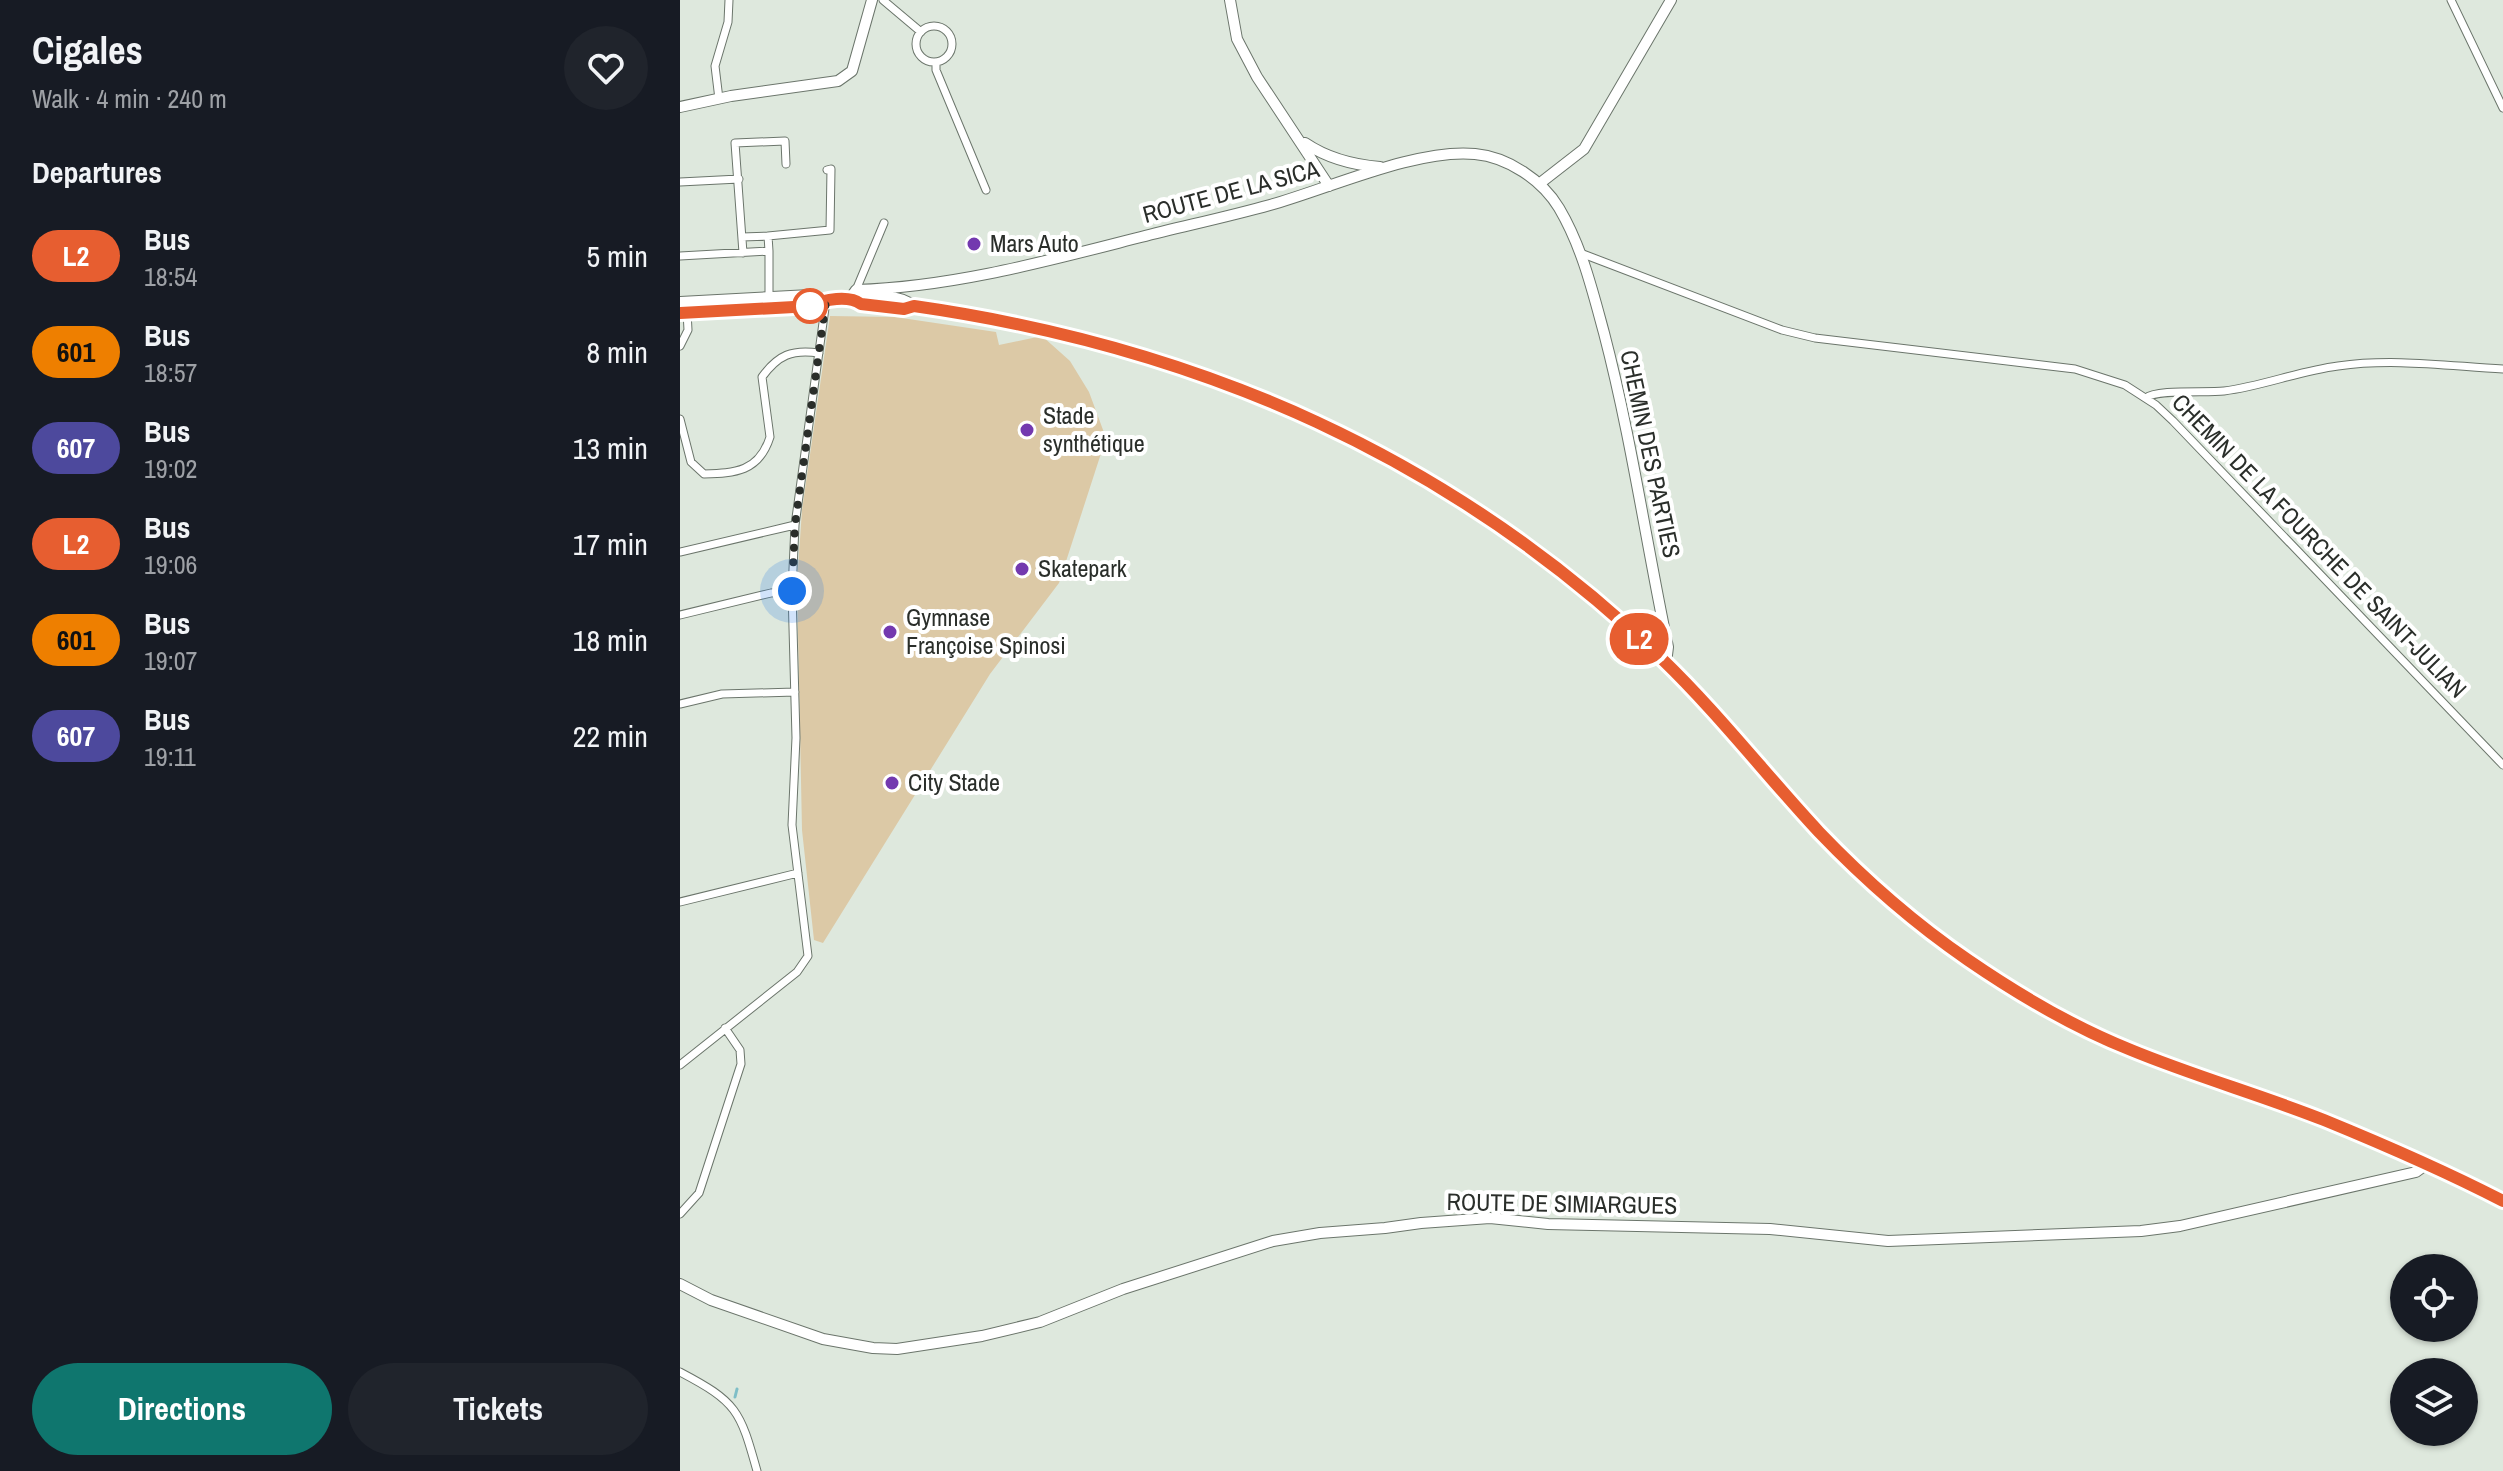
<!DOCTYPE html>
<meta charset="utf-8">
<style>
:root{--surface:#171b24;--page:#20242c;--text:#f1f3f6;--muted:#9ea1a6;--accent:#0f766e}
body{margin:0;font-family:"Archivo Narrow",sans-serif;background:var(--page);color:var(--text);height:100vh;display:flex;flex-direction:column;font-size:30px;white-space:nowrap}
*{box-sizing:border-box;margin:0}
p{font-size:26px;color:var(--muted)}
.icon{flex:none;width:44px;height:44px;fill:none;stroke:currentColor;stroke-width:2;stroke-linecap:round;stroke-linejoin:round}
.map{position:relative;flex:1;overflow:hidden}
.drawer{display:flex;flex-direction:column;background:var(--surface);width:680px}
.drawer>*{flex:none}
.badge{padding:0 16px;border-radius:26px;font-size:28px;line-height:52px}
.tools{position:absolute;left:1710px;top:1254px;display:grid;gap:16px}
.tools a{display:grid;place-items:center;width:88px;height:88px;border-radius:50%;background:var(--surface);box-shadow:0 2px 6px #0004;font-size:40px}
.you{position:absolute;width:40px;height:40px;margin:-20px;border:6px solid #fff;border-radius:50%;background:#1a73e8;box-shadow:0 0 0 12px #1a73e833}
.map>.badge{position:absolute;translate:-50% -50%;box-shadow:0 0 0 4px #fff}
h2{padding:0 32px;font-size:30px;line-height:72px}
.round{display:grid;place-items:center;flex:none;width:84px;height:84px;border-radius:42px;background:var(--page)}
.headline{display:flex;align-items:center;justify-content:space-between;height:136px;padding:0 32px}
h1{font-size:38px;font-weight:700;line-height:60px}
.button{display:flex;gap:16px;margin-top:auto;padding:16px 32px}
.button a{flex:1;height:92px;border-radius:48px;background:var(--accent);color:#fff;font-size:32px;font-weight:700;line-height:92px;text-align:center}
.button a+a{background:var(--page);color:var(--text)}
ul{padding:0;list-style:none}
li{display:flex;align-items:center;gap:24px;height:96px;padding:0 32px}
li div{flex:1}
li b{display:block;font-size:30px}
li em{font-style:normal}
li .badge{min-width:88px;font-weight:700;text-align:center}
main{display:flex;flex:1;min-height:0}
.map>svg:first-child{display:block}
</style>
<main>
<section class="drawer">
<div class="headline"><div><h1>Cigales</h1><p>Walk · 4 min · 240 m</p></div><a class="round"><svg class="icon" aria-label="heart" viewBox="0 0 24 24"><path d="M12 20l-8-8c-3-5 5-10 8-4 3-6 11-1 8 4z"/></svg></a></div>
<h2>Departures</h2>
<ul>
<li><span class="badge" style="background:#e75e30;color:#fff">L2</span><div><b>Bus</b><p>18:54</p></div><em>5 min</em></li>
<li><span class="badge" style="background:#ee7f00;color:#111">601</span><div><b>Bus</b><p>18:57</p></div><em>8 min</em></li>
<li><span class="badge" style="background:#4d499d;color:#fff">607</span><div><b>Bus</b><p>19:02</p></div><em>13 min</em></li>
<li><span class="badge" style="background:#e75e30;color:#fff">L2</span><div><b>Bus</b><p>19:06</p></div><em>17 min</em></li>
<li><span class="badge" style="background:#ee7f00;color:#111">601</span><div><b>Bus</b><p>19:07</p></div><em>18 min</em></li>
<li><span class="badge" style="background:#4d499d;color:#fff">607</span><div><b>Bus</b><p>19:11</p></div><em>22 min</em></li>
</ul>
<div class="button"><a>Directions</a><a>Tickets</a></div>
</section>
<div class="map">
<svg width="1823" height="1471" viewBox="0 0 1823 1471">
<rect width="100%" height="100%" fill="#dee8dd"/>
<path fill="#dcc9a6" d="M 150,316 L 215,317 L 316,332 L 319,345 L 362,336 L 390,361 L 409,392 L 426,438 L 379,583 L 310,674 L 143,943 L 134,940 L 122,830 L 117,583 L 122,510 Z"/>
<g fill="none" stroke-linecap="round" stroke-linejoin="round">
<path stroke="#7fbec7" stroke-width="3" d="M 55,1397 L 57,1389"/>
<defs>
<path id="street" d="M 203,0 L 241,32
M 1771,0 L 1823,108
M236 44a18 18 0 1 1 36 0a18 18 0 1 1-36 0Z
M 256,62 L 256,70 L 306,190
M 39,99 L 35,66 L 48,22 L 49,0
M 0,182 L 59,179
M 62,237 L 88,236
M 89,251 L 88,236 L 150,230 L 151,169 L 147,170
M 63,253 L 55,143 L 105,141 L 106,164
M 903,254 L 1102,330 L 1135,338 L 1395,369 L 1445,385 L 1476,405 L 1493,421 L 1823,765
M 0,256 L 89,251 L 89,297
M 176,290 L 204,223
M 0,346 L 8,330 L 7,312
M 1466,398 C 1476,389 1526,393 1544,391 C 1583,386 1619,371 1658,366 C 1713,358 1768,366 1823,369
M 0,419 L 11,462 L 24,474 C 55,473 79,472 90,437 L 82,377 C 98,355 112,349 139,353
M 0,552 L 115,525
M 0,615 L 91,593 L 112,591
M 0,704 L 42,694 L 115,692
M 0,902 L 118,873
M 0,1065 L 117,972 L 128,956 L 112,825 L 116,738 L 112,591 L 115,525 L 146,301
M 0,1214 L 19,1193 L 61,1064 L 60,1050 L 45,1028
M 0,1372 C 57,1402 60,1410 77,1471"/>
<path id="secondary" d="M 550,0 L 557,39 L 577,77 L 649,186
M 0,107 L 51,96 L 158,81 L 172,71 L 192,0
M 625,143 C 647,158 674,165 700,167
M 859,184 L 904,149 L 991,0
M 176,299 C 189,309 219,310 234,306 C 522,348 771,456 982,659 C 1038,713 1086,775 1139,832 C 1184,879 1234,923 1288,960 C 1339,996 1393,1027 1451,1050 C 1514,1076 1581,1095 1644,1120 C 1705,1145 1765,1171 1823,1201
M 169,300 L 176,290 C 273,287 367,261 461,237 C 504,226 547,217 590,205 C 648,189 737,148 795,154 C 828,157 862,180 879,208 C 902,247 912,289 924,333 C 951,436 966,542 988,647 L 986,663
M 0,302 L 130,295 C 163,310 203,283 234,306
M 0,313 L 132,306 L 141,300
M 0,1284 L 31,1300 L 143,1339 L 193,1348 L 217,1349 L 302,1336 L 360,1322 L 443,1289 L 593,1241 L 640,1233 L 705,1228 L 741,1223 L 810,1218 L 868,1224 L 1090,1229 L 1208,1241 L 1461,1231 L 1500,1226 L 1736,1172 L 1747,1164"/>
</defs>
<use href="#street" stroke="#6b756b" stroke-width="9"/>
<use href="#secondary" stroke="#6b756b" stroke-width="12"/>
<use href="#street" stroke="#fff" stroke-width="7"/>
<use href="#secondary" stroke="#fff" stroke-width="10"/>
</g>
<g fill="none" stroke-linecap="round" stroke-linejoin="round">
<defs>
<path id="line" d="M 0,313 L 132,306 C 144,299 169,295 181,304 L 224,309 L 234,306 C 521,347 772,457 982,659 C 1038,713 1086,775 1139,832 C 1184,879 1234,923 1288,960 C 1339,995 1393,1027 1451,1050 C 1514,1076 1581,1095 1644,1120 C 1705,1145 1765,1171 1823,1201"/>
</defs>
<use href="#line" stroke="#fff" stroke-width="18"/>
<use href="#line" stroke="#e75e30" stroke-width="12"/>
<path stroke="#2a2e2a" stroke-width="8" stroke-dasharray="0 14.4" d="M 112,591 L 115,525 L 146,301 L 130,306"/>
</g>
<g fill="#7339af" stroke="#fff" stroke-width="3">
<circle cx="294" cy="244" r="8"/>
<circle cx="347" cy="430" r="8"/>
<circle cx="342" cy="569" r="8"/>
<circle cx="210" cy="632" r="8"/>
<circle cx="212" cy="783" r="8"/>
</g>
<circle fill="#fff" stroke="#e75e30" stroke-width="4" cx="130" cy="306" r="16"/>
<g text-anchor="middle" stroke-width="8" stroke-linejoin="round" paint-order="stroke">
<g font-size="24" fill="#2a2e2a" stroke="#fff">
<text transform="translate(551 192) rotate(-15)" y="8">ROUTE DE LA SICA</text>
<text transform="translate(970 454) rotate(78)" y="8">CHEMIN DES PARTIES</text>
<text transform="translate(1639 546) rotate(46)" y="8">CHEMIN DE LA FOURCHE DE SAINT-JULIAN</text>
<text transform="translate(882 1204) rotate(1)" y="8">ROUTE DE SIMIARGUES</text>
</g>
<g font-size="24" fill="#2a2e2a" stroke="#fff" text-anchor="start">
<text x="310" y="252">Mars Auto</text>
<text x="363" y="424">Stade<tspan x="363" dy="28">synthétique</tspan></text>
<text x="358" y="577">Skatepark</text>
<text x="226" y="626">Gymnase<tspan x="226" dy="28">Françoise Spinosi</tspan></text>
<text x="228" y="791">City Stade</text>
</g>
</g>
</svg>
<div class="tools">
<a><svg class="icon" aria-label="locate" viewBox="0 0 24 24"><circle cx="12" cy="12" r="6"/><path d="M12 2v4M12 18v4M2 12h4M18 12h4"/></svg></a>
<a><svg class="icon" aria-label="layers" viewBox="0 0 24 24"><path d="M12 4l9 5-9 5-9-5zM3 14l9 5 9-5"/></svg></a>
</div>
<div class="you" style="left:112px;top:591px"></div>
<b class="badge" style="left:959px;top:639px;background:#e75e30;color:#fff">L2</b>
</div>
</main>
